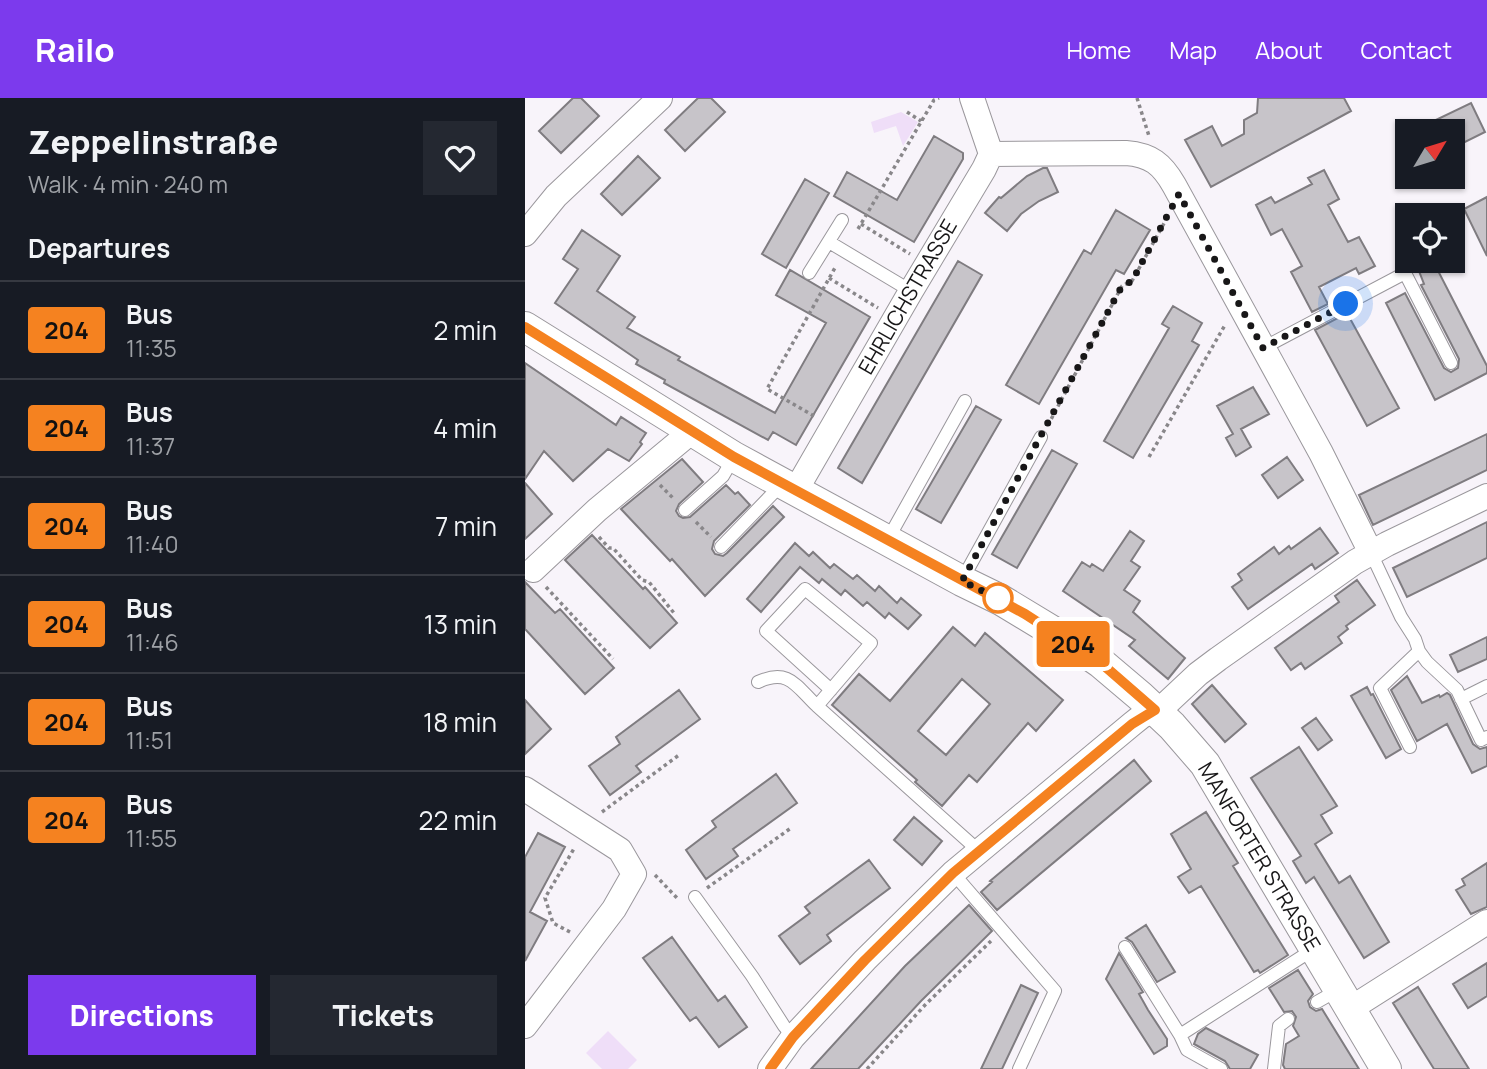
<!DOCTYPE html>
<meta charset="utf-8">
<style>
:root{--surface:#171b24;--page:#242831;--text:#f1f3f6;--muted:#9ea1a6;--line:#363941;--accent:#7c3aed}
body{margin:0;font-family:Manrope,sans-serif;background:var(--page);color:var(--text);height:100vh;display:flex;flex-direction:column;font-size:26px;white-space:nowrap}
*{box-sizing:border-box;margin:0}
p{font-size:23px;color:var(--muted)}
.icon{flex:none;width:38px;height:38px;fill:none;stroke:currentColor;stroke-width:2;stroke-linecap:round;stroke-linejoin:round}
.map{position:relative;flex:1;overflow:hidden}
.panel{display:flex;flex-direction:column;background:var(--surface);width:525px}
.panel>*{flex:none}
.badge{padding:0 14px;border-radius:5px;font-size:24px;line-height:46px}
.needle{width:46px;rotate:52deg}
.controls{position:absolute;left:870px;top:21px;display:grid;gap:14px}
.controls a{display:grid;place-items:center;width:70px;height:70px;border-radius:0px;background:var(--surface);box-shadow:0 2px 5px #0004;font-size:35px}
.you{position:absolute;width:35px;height:35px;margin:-18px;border:5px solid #fff;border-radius:50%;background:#1a73e8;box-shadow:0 0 0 10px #1a73e833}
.map>.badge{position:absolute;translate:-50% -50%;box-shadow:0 0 0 4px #fff}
h2{padding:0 28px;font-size:26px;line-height:63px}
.round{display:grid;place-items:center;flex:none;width:74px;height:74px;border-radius:0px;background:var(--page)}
.summary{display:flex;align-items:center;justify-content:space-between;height:119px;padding:0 28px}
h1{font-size:33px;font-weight:800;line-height:52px}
.action{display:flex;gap:14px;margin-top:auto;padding:14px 28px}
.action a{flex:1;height:80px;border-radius:0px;background:var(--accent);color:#fff;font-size:28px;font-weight:800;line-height:80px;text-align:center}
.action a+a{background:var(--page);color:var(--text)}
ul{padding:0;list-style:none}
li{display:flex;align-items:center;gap:21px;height:98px;padding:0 28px;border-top:2px solid var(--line)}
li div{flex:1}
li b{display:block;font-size:26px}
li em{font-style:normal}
li .badge{min-width:77px;font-weight:700;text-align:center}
header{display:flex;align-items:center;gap:42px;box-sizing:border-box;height:98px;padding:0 35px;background:var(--accent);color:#fff}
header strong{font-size:33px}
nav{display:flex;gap:38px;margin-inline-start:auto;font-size:24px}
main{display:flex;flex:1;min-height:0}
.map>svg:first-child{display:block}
</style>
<header>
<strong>Railo</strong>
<nav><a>Home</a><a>Map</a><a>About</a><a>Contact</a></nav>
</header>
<main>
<section class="panel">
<div class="summary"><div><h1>Zeppelinstraße</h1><p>Walk · 4 min · 240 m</p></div><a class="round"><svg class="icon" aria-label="heart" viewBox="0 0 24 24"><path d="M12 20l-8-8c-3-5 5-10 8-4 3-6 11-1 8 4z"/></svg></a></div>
<h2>Departures</h2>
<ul>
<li><span class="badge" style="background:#f58220;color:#111">204</span><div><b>Bus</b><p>11:35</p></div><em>2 min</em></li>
<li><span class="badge" style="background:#f58220;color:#111">204</span><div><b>Bus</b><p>11:37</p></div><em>4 min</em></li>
<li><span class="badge" style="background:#f58220;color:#111">204</span><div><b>Bus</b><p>11:40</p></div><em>7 min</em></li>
<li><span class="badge" style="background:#f58220;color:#111">204</span><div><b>Bus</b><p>11:46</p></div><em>13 min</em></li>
<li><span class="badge" style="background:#f58220;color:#111">204</span><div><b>Bus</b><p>11:51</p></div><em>18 min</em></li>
<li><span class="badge" style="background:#f58220;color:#111">204</span><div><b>Bus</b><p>11:55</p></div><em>22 min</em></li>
</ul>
<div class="action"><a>Directions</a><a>Tickets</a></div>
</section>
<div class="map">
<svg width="962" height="971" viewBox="0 0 962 971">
<rect width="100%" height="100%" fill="#f8f4fa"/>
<path fill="#efdef8" d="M 376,14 L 393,24 L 378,48 L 371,28 L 349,35 L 346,24 Z
M 83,933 L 112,962 L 103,971 L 77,971 L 61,955 Z"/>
<path fill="#c7c4c9" stroke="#7f7c80" stroke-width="2" fill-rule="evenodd" d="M 48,0 L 56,0 L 74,18 L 36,55 L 14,33 Z
M 173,0 L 186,0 L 200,14 L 160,53 L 140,32 Z
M 733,0 L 819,0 L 826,13 L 686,89 L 660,42 L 687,28 L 697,48 L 719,36 L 719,22 L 732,15 Z
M 946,5 L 960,34 L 928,50 L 928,33 L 888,33 Z
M 409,38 L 438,55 L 438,61 L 389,144 L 309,98 L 322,74 L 372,102 Z
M 113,58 L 135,80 L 97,117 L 76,96 Z
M 518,70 L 522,70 L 533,94 L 514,103 L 496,116 L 482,133 L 460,115 L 474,99 L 476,100 L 502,78 Z
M 799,72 L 814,101 L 803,107 L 823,144 L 834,139 L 850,168 L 834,176 L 831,170 L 794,189 L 803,206 L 787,214 L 766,174 L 777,168 L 757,131 L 746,137 L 731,107 L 746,99 L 750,105 L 787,86 L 783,80 Z
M 280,81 L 304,95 L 261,170 L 237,156 Z
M 962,99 L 962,158 L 939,111 Z
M 591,112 L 625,132 L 599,176 L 591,172 L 514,306 L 481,287 L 559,152 L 566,156 Z
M 57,132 L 95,158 L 72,193 L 110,219 L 102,230 L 155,259 L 153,262 L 250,315 L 301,225 L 251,197 L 265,172 L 345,219 L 271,347 L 248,334 L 243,342 L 139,285 L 140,282 L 111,266 L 113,262 L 30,205 L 53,171 L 38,161 Z
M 433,163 L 457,177 L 337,385 L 313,370 Z
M 902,163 L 908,163 L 962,268 L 962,275 L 910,302 L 861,205 L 880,195 L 919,270 L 926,274 L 933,270 L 934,261 L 896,187 L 899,186 L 892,168 Z
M 648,208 L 677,225 L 667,243 L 674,247 L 608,360 L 579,343 L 644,230 L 637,226 Z
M 822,215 L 874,310 L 842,328 L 790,232 Z
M 0,265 L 91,327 L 96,319 L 121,335 L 115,344 L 117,346 L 104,363 L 83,351 L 48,383 L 19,353 L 0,381 Z
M 728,289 L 744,316 L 716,331 L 726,349 L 711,358 L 701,340 L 708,336 L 692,308 Z
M 451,308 L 476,322 L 416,425 L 391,411 Z
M 962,336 L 962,372 L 848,427 L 834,397 Z
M 527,352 L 552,366 L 492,470 L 467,456 Z
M 762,359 L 778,382 L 753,400 L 737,377 Z
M 157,361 L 178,384 L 154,406 L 151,413 L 154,418 L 158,420 L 165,419 L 201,387 L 210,396 L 213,394 L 225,407 L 189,443 L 187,451 L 190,456 L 198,458 L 202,455 L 248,408 L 259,419 L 180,498 L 147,461 L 145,463 L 96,411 Z
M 0,385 L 27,416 L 0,441 Z
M 962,424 L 962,460 L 882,499 L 868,470 Z
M 795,430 L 813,455 L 790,471 L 787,466 L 723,511 L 707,489 L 717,482 L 713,476 L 749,449 L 754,456 L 764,448 L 766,451 Z
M 605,433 L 619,443 L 606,463 L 615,469 L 599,492 L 615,503 L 608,514 L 660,560 L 643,581 L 604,548 L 610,542 L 538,493 L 557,464 L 565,469 L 567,466 L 578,473 Z
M 67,437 L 118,491 L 120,489 L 152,525 L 125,550 L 40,462 Z
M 270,445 L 284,458 L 288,454 L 305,470 L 309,466 L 328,481 L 332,477 L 350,493 L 354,488 L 372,505 L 376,500 L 396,517 L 383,531 L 364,515 L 360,520 L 342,504 L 338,508 L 320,492 L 316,497 L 297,481 L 294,485 L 275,469 L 236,514 L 222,501 Z
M 832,482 L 850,507 L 821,528 L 823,531 L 813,539 L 817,545 L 780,571 L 776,565 L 766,572 L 750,550 L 814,504 L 810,498 Z
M 0,484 L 30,515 L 35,511 L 89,570 L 60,596 L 0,531 Z
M 428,529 L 450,548 L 460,535 L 538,602 L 511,633 L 503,625 L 452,684 L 444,677 L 417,708 L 390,684 L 392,682 L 307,607 L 334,576 L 365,603 ZM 437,581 L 465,606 L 421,657 L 393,633 Z
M 962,539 L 962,561 L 933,574 L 925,557 Z
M 882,578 L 897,605 L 914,597 L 915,599 L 922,595 L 925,597 L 948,646 L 955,651 L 962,649 L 962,668 L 947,675 L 922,626 L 892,643 L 866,592 Z
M 687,587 L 721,626 L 700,644 L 667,606 Z
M 842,589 L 846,597 L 848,596 L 876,651 L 861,660 L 826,598 Z
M 154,592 L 175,621 L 111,668 L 116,674 L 85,697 L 64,668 L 95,646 L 91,639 Z
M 0,602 L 26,631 L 0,656 Z
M 791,620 L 807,642 L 793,652 L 777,630 Z
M 774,649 L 812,708 L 796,717 L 807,735 L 790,746 L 814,785 L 825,778 L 864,844 L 839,860 L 789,779 L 781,785 L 768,763 L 776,758 L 726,680 Z
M 609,662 L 626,683 L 472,812 L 456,794 L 467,784 L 465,783 Z
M 251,676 L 272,705 L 208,751 L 213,758 L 181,781 L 161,752 L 191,729 L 187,723 Z
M 681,714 L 713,765 L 708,768 L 763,857 L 735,875 L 733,872 L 729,874 L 676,788 L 664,795 L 653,779 L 666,771 L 646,736 Z
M 389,719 L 417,743 L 397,767 L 369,742 Z
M 13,735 L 40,749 L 5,814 L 22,823 L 0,863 L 0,759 Z
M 344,762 L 365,790 L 302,837 L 306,843 L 275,866 L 254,838 L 285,815 L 280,809 Z
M 962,765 L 962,809 L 946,816 L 931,792 L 940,787 L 937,781 Z
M 444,807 L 467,833 L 396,903 L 333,971 L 286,971 L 380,868 Z
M 621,827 L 650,874 L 632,884 L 607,844 L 601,840 Z
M 147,839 L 193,903 L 200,898 L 222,929 L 194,949 L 171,919 L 165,923 L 118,860 Z
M 594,855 L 618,894 L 614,896 L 623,912 L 642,941 L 642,948 L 629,956 L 581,881 Z
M 962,865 L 962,898 L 943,910 L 928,886 Z
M 773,872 L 788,896 L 783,903 L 785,909 L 791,913 L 797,911 L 834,971 L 760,971 L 758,967 L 761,946 L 774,938 L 768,928 L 771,919 L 767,913 L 759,914 L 744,890 Z
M 496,887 L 513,895 L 477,971 L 456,971 Z
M 893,889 L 914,923 L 944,971 L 909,971 L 889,939 L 868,905 Z
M 681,930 L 733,957 L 725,971 L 705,971 L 700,963 L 669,946 L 673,936 Z"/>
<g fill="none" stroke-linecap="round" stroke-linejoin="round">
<defs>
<path id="service" d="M 304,144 L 386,193
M 284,175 L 317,122
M 738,250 L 880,175 L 926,265
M 160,412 L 198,378 L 209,359
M 363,441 L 440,303
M 196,449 L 257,386
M 846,455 L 876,519 L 890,541 L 894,553 L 902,564 L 932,592 L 956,642 L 962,639
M 437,482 L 516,339
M 233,584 C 264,570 271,588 292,608
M 306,592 L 241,533 L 280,491 L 346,545 L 292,608 L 454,753
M 936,601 L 962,588
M 885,649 L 855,590 L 894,553
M 428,775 L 530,893 L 494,971
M 170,799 L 227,878 L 259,928 L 268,939
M 600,849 L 655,937 L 789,851
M 792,904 L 813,892
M 655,937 L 662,952 L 696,971
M 749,971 L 754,928 L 763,921"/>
<path id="minor" d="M 466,56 L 601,55 C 626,57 637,66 649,87 L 796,355 L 846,455
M 0,136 L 31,98 L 135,0
M 271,392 L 386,193 L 459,71 L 466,56 L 447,0
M 8,472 L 72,412 L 166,334
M 0,691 L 95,752 L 109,776 L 89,811 L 0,928
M 825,911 L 962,824
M 245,971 L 268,939 L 340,862 L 428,775 L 607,626 L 617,618 L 641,606 L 673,576 L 693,561 L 830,464 L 862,446 L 962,398"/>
<path id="tertiary" d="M 0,229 L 209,359 L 437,483 L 476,502 L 547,545 L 576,565 L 615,598 L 647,628 L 680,666 L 861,971"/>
</defs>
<use href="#service" stroke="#9a979c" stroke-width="14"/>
<use href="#minor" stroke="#9a979c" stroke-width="26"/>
<use href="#tertiary" stroke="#9a979c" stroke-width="32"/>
<path stroke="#89878a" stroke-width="3.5" stroke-dasharray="3.5 3.5" stroke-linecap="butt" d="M 612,0 L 624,38
M 382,14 L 396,23
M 336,126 L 385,156
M 333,131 L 409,2 L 414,0
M 304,180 L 353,210
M 289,318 L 242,291 L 311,168
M 523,327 L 597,188 L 607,183 L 642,120
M 624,359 L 700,227
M 135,387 L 149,401
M 171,424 L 186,439
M 74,439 L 84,450 L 88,450 L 117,482 L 124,484 L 149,515
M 21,489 L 88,561
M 77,714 L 154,657
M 130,777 L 154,802
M 182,790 L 266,730
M 45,834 L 28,825 L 20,800 L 50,749
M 342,971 L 400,907 L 466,843"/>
<use href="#service" stroke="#fff" stroke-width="12"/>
<use href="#minor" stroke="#fff" stroke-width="24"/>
<use href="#tertiary" stroke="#fff" stroke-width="30"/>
</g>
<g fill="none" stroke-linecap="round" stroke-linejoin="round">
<defs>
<path id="line" d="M 0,229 L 209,359 L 500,516 L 576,565 L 630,612 L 607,626 L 428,775 L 340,862 L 268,939 L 245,971"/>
</defs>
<use href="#line" stroke="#fff" stroke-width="16"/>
<use href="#line" stroke="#f58220" stroke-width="10"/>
<path stroke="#181718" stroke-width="7" stroke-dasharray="0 12.6" d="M 473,500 L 476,502 L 437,483 L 597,188 L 607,183 L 654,96 L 738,250 L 821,206"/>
</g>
<circle fill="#fff" stroke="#f58220" stroke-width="3.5" cx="473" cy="500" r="14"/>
<g text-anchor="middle" stroke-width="5" stroke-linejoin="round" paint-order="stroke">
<g font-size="21" fill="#181718" stroke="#fff">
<text transform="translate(383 199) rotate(-60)" y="7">EHRLICHSTRASSE</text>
<text transform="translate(734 759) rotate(59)" y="7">MANFORTER STRASSE</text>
</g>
</g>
</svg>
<div class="controls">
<a><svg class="needle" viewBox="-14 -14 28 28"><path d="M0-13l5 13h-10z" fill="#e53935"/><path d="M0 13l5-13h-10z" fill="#9ea1a6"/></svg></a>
<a><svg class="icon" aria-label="locate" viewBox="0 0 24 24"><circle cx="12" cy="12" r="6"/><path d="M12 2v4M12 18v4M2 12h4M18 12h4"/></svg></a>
</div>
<div class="you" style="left:821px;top:206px"></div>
<b class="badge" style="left:548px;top:546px;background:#f58220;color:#111">204</b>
</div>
</main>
